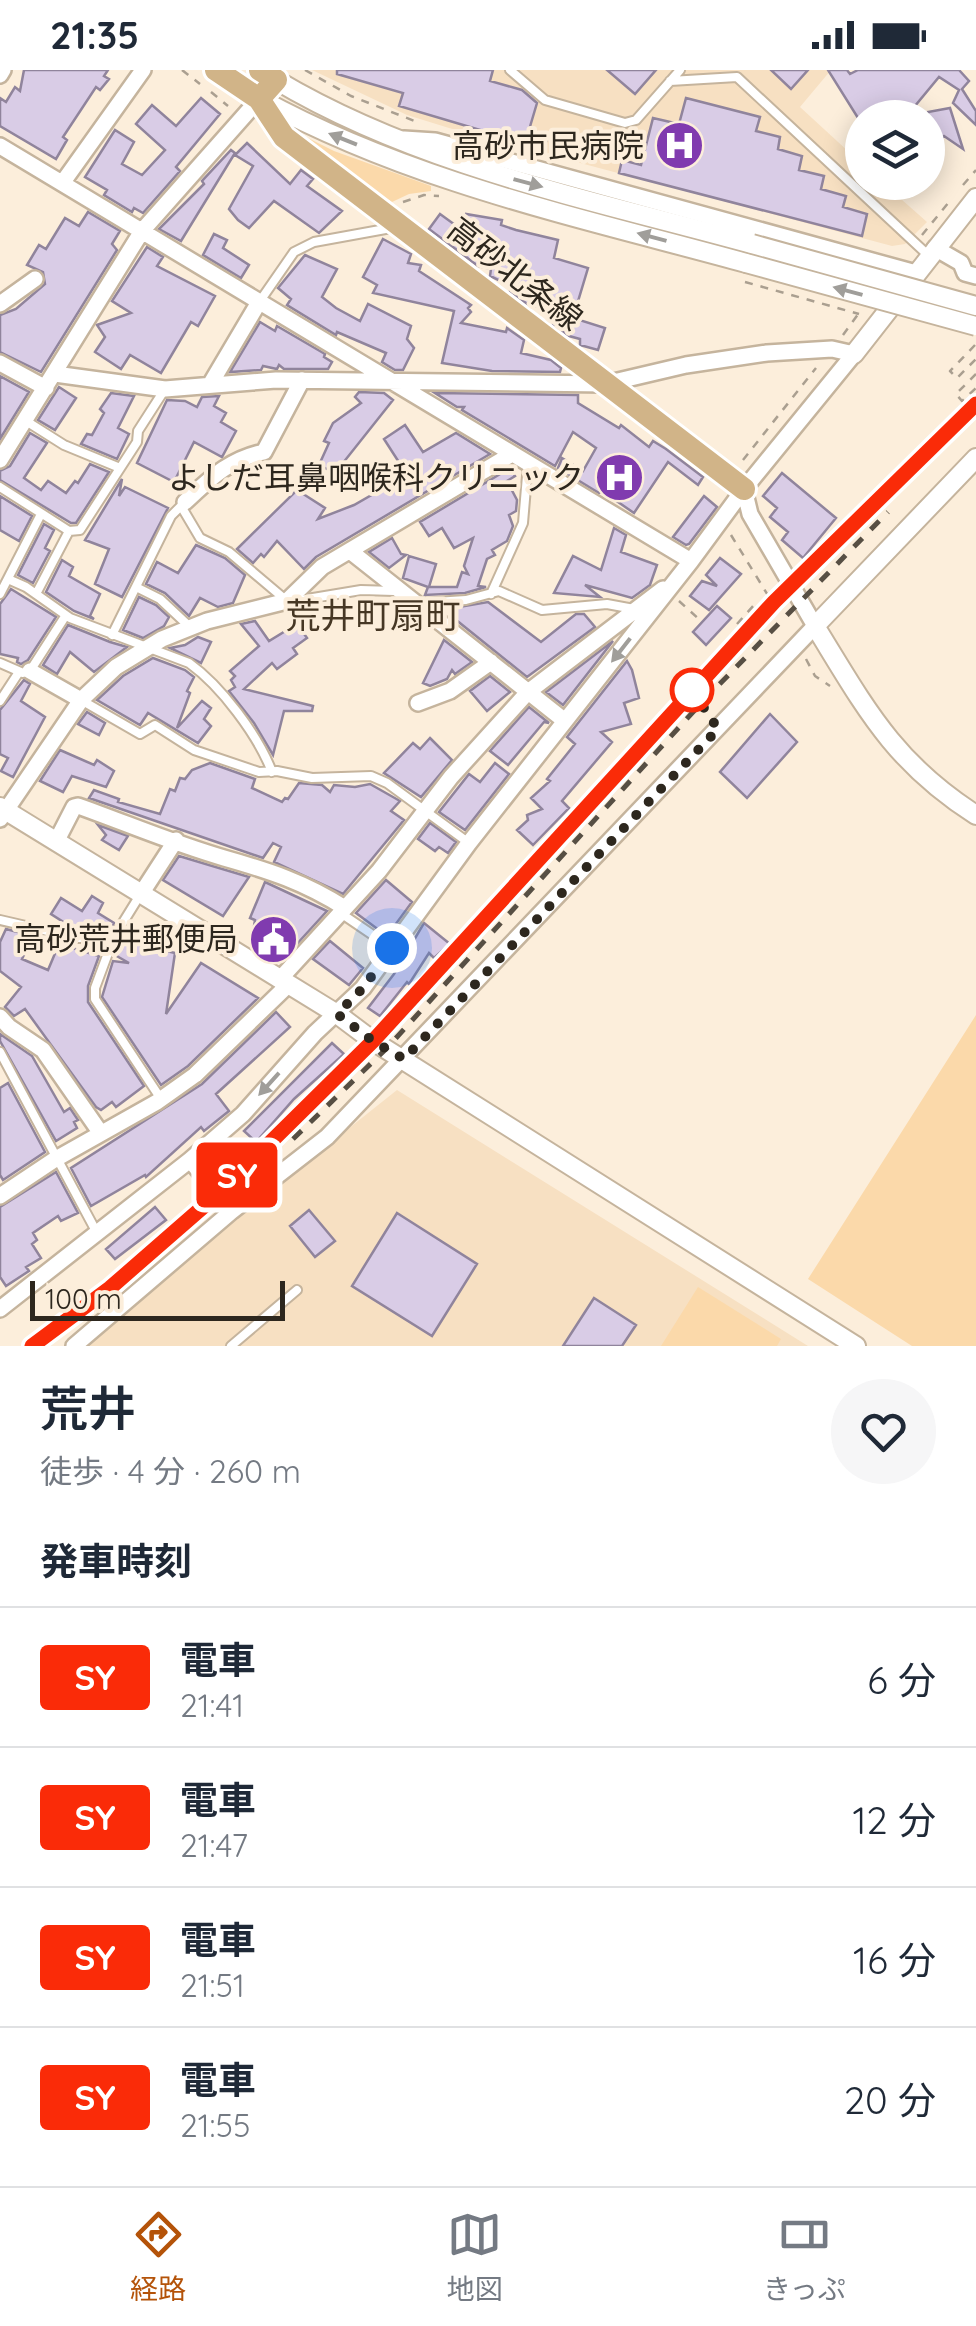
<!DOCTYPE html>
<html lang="ja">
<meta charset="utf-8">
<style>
:root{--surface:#fff;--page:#f6f6f7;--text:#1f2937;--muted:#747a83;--line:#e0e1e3;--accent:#b45309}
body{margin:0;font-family:Quicksand,"Noto Sans JP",sans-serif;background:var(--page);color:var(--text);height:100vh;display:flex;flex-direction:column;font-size:38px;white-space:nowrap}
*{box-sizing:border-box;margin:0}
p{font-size:32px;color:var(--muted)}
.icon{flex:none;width:55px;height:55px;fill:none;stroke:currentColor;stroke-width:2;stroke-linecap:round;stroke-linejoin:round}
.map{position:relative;height:1276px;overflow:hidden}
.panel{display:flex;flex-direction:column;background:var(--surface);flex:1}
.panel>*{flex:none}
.badge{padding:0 20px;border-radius:8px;font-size:35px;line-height:65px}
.buttons{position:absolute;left:845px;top:30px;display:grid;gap:20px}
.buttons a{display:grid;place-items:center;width:100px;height:100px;border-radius:50%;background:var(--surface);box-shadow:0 5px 25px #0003;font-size:50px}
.scale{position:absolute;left:30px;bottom:25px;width:255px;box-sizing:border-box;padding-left:10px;border:5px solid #2d271e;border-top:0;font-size:28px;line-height:35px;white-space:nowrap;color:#2d271e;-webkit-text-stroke:8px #fceedb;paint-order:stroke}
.you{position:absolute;width:50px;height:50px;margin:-25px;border:8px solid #fff;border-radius:50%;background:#1a73e8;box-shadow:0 0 0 15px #1a73e833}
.map>.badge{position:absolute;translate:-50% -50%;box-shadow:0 0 0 5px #fff}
h2{padding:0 40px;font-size:38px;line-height:90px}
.round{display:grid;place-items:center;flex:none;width:105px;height:105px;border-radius:52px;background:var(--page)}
.overview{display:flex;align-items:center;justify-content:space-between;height:170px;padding:0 40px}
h1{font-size:48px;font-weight:600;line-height:75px}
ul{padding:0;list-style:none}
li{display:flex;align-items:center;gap:30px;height:140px;padding:0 40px;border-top:2px solid var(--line)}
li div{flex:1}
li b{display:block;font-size:38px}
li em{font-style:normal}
li .badge{min-width:110px;font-weight:700;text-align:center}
.status{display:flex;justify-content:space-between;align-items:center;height:70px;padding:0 50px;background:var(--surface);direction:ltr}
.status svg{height:28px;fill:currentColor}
.menu{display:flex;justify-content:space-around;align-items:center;height:140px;border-top:2px solid var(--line);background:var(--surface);font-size:28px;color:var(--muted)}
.menu a{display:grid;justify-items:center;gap:5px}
.menu .selected{color:var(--accent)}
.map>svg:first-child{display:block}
</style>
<div class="status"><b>21:35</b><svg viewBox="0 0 49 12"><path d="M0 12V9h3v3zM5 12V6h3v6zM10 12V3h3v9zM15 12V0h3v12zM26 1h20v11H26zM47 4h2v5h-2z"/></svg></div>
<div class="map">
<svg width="976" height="1276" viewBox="0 0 976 1276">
<rect width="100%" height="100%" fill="#fceedb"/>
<path fill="#f7e0c2" d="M 312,0 L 831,0 L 800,37 L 862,94 L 862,112 L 883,113 L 927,152 L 905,174 L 892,176 L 449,58 L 407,45 Z
M 397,1020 L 808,1276 L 84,1276 L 226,1156 Z"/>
<path fill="#fbd9aa" d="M 304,66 L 334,81 L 431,116 L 431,121 L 409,124 L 392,132 L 383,127 L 379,129 L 301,69 Z
M 976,945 L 976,1276 L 912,1276 L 808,1209 Z
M 698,1217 L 781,1269 L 777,1276 L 661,1276 Z"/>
<path fill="#d9cce6" stroke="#90849c" stroke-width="2.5" d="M 24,0 L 108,0 L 104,6 L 109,9 L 100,20 L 96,17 L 63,67 L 67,70 L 56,89 L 0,56 L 0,28 L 6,32 L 15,17 L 20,21 Z
M 337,0 L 493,0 L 490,11 L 522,20 L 537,33 L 529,60 L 548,65 L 544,79 L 399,36 L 403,23 L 337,4 Z
M 607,0 L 656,0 L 635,24 Z
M 771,0 L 808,0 L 791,19 Z
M 828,0 L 847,0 L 850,4 L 858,0 L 959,0 L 969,11 L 962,19 L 976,41 L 976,55 L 953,33 L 959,20 L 939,7 L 905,48 L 858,48 Z
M 201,28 L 220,44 L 176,97 L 180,101 L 143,143 L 134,138 L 132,142 L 104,125 L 107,120 L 85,107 L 115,60 L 134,72 L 122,94 L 142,105 L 165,80 L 136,54 L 152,35 L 176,56 Z
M 686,28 L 760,47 L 756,61 L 780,67 L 778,79 L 802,86 L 799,100 L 824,106 L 821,119 L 846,126 L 843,137 L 867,144 L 862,166 L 619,103 L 622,90 L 641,95 L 653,48 L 679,54 Z
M 950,38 L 963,79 L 944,66 L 928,79 L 928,42 Z
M 247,73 L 290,114 L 301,100 L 313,109 L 307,116 L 342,141 L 319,163 L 274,131 L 249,158 L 238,150 L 229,139 L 253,96 L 235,85 Z
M 231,80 L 235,83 L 181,171 L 159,159 L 204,114 L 202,111 Z
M 88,142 L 120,161 L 112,174 L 117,180 L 41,302 L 0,282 L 0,245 L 16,239 L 45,214 L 43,202 L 27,195 L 39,175 L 46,179 L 65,148 L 79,156 Z
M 440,144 L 462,160 L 466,144 L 502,150 L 501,155 L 516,160 L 558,170 L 554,188 L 588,198 L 573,248 L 605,258 L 598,280 L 580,275 L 580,269 L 569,266 L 553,254 L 556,241 L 527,234 L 510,221 L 511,216 L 490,206 L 491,199 L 478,196 L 429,159 Z
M 214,164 L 227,170 L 223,178 L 249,195 L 241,208 L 203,185 Z
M 383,169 L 411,184 L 408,193 L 421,195 L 419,201 L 471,235 L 468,238 L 471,242 L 461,253 L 506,262 L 507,258 L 524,270 L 521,283 L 551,290 L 561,298 L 560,302 L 492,301 L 442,293 L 454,241 L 373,223 L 377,215 L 363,207 Z
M 147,177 L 163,187 L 157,196 L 215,226 L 198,256 L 191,252 L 161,303 L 130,285 L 121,299 L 95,282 L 105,267 L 97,255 L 131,243 L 112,231 Z
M 305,185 L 337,199 L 322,227 L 336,238 L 360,251 L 368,234 L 411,256 L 407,269 L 414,278 L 403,300 L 395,300 L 382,292 L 386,283 L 337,262 L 336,265 L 287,235 L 291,229 L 278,218 Z
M 260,252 L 275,261 L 277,256 L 325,284 L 324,287 L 332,292 L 328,299 L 284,299 L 279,295 L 277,299 L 263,296 L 261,300 L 230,302 Z
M 0,306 L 29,322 L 0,369 Z
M 59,317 L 76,328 L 55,360 L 38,350 Z
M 359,322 L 384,323 L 393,330 L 335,403 L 319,395 L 329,373 L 324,371 L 333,353 L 361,333 L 355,327 Z
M 111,323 L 134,326 L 118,358 L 129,364 L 117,389 L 81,374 L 87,364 L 92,365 L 104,343 L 100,339 Z
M 435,323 L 578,325 L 578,333 L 619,358 L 621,355 L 649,377 L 653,371 L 666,379 L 703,407 L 698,415 L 668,392 L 634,443 L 602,421 L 599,423 L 558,398 L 562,388 L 583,401 L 596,378 L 573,362 L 555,396 L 462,340 L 464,337 L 457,337 Z
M 219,326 L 214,336 L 226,343 L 221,352 L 236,361 L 222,387 L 194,372 L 174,412 L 137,393 L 167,330 L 185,331 L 197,337 L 202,327 Z
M 405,355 L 423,382 L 456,363 L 490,384 L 316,487 L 304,499 L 277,471 L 264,487 L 261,484 L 253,493 L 237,479 L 297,420 L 325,438 L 318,449 L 354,435 L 375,423 L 404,400 L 384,369 Z
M 30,363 L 47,373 L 24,408 L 41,420 L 48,411 L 66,423 L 75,411 L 78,413 L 90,394 L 109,402 L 76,453 L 71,453 L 0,410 L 0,401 L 10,396 Z
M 510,398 L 515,406 L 507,411 L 517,430 L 516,441 L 509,445 L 513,456 L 507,471 L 492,480 L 495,485 L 487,489 L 478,516 L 486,517 L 465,523 L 425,525 L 428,517 L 403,508 L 409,486 L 436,494 L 429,517 L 457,517 L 462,502 L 468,504 L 464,496 L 473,468 L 454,478 L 442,458 L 429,466 L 420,452 Z
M 782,403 L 836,448 L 803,488 L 782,470 L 788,462 L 770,447 L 777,438 L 763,426 Z
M 122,409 L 119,426 L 125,417 L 168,438 L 122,527 L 95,514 L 109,479 L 85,470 Z
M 0,426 L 32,446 L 19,471 L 0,460 Z
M 704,426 L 717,437 L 689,474 L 686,475 L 673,467 Z
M 44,454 L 54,460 L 45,478 L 50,481 L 33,513 L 18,505 Z
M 614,458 L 626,465 L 621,482 L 657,495 L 650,515 L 632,528 L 585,515 L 600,527 L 554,523 L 573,486 L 601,500 Z
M 392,468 L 401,484 L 406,485 L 389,498 L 369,482 Z
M 196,475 L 225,488 L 245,505 L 233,533 L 218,537 L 200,528 L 189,546 L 165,523 L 146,514 L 157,492 L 178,503 Z
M 720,488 L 741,504 L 709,540 L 690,526 L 702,511 L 717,516 L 706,505 Z
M 62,490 L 73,497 L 69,506 L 100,524 L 90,546 L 94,549 L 74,541 L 46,522 Z
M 11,519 L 56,547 L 28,590 L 21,594 L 17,592 L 18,588 L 0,584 L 0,534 Z
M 139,527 L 156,535 L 169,547 L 164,556 L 143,568 L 123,560 Z
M 488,532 L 541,572 L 576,544 L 584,544 L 595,557 L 527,607 L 450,545 L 453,538 Z
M 717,536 L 731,548 L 706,575 L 693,562 Z
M 255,551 L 269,571 L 297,554 L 307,568 L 293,578 L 297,584 L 277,599 L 272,593 L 244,619 L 313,636 L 312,641 L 284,641 L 273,685 L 254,653 L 229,621 L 235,617 L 231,610 L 235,606 L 230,601 L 259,576 L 241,554 Z
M 68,555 L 110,572 L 127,577 L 94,602 L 70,582 L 57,604 L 43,595 Z
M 198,567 L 211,572 L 201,593 L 170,578 L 185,575 Z
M 444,570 L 472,592 L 455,604 L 452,600 L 447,609 L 430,616 L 423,613 Z
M 613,571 L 563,635 L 546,622 Z
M 153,588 L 185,600 L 194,607 L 187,621 L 190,623 L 177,658 L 202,631 L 211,638 L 204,649 L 211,656 L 198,673 L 148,643 L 140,655 L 97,630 L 123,606 Z
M 627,591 L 632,600 L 639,628 L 624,633 L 631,654 L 601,662 L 612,672 L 562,731 L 569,738 L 533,775 L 517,760 L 528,750 L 527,745 L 542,739 L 531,728 L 550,711 L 547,709 L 575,674 L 567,667 Z
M 490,606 L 510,622 L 487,641 L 470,621 Z
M 24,610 L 30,614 L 21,631 L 45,647 L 13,707 L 1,701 L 8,688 L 0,684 L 0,640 Z
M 529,637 L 549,653 L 544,652 L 508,695 L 490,681 Z
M 87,642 L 105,653 L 99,665 L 78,654 Z
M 770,644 L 797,672 L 747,728 L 720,702 Z
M 430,668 L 452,690 L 421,727 L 384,703 L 413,673 L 420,679 Z
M 60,680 L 94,695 L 97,690 L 114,701 L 106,717 L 72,706 L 63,722 L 40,711 Z
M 210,693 L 255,709 L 252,718 L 282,732 L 285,728 L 288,729 L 299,713 L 322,715 L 330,722 L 334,715 L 355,717 L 370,714 L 400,731 L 391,741 L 404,750 L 343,824 L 274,792 L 281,777 L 273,773 L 263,788 L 89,728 L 94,720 L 119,729 L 118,732 L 160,744 L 170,719 L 175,721 L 180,708 L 185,709 L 192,700 Z
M 495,693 L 509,704 L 465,760 L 439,742 L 469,704 L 480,712 Z
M 430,753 L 456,772 L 448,783 L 439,777 L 435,781 L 418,769 Z
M 98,755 L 128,766 L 119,780 L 102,770 L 106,765 Z
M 179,786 L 249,807 L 223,846 L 163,810 Z
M 386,810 L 412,832 L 387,866 L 356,843 Z
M 265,812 L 327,841 L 285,887 L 275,883 L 277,879 L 254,868 L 258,858 L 254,856 L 255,850 L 250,848 Z
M 92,826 L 103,833 L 98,843 L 114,853 L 110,860 L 76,860 L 51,844 L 61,828 L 82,841 Z
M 424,853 L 450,874 L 434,888 L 429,883 L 409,914 L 407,912 L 380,946 L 368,938 L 394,904 Z
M 6,859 L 33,866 L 22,889 L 48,900 L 59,874 L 99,886 L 88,916 L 88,932 L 144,1016 L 116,1037 L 112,1032 L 101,1040 L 96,1037 L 25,939 L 14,946 L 5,937 L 21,917 L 0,901 L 0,872 Z
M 127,861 L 133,865 L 128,872 L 175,883 L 166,944 L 201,893 L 258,928 L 188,996 L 161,1015 L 102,927 L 113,891 L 129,893 L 115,885 Z
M 330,871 L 363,898 L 349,915 L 313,889 Z
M 276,942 L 290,957 L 216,1024 L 229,1041 L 204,1061 L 201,1057 L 146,1107 L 145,1105 L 91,1136 L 71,1098 L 202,1014 Z
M 0,964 L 32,986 L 64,1042 L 70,1038 L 78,1050 L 74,1052 L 77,1058 L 56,1071 L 0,971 Z
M 332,973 L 344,984 L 294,1029 L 256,1072 L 244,1061 Z
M 8,1013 L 45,1082 L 3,1110 L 0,1105 L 0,1018 Z
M 56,1102 L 78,1143 L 61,1151 L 58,1146 L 33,1163 L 37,1170 L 32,1174 L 41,1188 L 26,1197 L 29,1201 L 6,1216 L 0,1207 L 0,1137 Z
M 155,1137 L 166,1150 L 115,1189 L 106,1179 Z
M 309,1140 L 335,1171 L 315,1187 L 290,1156 Z
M 397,1143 L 477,1194 L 432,1266 L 352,1216 Z
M 594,1228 L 636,1255 L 622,1276 L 563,1276 Z"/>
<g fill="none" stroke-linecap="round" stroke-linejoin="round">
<defs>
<path id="service" d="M 510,0 L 545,30 L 625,53 L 636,50 L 680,0
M 670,11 L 737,7 L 929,186
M 260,231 L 294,182 L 314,172 L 391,158
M 26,351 L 64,375 L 120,398
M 0,417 L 69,461 L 80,460 L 137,372 L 138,361 L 165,319
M 181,436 L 200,468 L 229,482 L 287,531
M 8,509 L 26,517 L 70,548 L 189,593 C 221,616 258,665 272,702
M 136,517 L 160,529 L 191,558
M 0,524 L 41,444
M 36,524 L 69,461
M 491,524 L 523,453 L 528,394
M 289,532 L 361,520 L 394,521
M 420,533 L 466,530 L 499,521 L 542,540 L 607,534 L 634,539
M 112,565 L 171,446 L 185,432
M 0,593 L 23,603 L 30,601 L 66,545
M 81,630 L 140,664 L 155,655 L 194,680 L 259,702 L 277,701 L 312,708 L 371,706 L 387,713 L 469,773
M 0,631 L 19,602
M 342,844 L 392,878
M 0,850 L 78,868 L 114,867 L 140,825
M 114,867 L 95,918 L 95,929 L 161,1029
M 0,982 L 97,1163
M 231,1276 L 297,1220"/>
<path id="minor" d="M 0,5 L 3,0
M 404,69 L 435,71 L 916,203
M 0,76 L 691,491
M 63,112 L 143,0
M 935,178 L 961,193 L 965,203 L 976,206
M 0,234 L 35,209
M 0,293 L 46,318
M 211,313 L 259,232
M 0,390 L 142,161 L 259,29
M 185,432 C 210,409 229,389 264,382 L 302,310
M 350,481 L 565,651
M 30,601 L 81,630
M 418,633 L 450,621 L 491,592
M 0,749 L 81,630 L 116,597 L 162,569 L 207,551 L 287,531 L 322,497 L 512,384
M 56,772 L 74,737 L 78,736 C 126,753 175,774 224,788 C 270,801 304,812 345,838
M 141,824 L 176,770
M 279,910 L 379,801 L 451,707 L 528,622 L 663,519
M 0,947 L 9,957 L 43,980 L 100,1062
M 190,1090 L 232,1141
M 0,1126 L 54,1090 L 157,1032 L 195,1005 L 288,915
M 0,1239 L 190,1090 L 243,1044 L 315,963 L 363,918 L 469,773 L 691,491 L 744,419 L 854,284 L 832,279 L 767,283 L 686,295 L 605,314 L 276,310 L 165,319 L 55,304
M 74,1276 L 232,1141 L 327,1067 L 815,556 L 750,444 L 744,419"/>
<path id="tertiary" d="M 276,10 C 420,96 592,130 752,174
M 260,29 C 411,112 582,148 746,193
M 854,284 L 976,128
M 976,388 L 815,556 C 865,637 893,692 976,745
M 0,737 L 337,944 L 373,971 L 856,1276"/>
<path id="primary" d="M 216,0 L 259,29 L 284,67 L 744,419
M 259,29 L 276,10 L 260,0"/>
</defs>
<use href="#service" stroke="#c5b49d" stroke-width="12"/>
<use href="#minor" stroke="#c5b49d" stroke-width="20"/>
<use href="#tertiary" stroke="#c5b49d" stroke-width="22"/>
<use href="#primary" stroke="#fff" stroke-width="28"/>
<path stroke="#aa9f90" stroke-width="2.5" stroke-dasharray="8 8" stroke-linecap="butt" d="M 182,0 L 200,14
M 305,0 L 351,26 L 417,52
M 211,22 L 228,36
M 963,115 L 976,100
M 403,132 L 424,125 L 439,126
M 922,165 L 949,132
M 745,212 L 859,244
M 843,265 L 859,243
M 975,275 L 950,301 L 957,308 L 976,289
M 976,304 L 956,324 L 962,331 L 976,318
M 743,390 L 816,298
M 731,465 L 769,527
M 679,531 L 702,552
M 737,554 L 754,535
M 806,589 L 815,606 L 830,616"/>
<use href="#service" stroke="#fff" stroke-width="8"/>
<use href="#minor" stroke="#fff" stroke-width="15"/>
<use href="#tertiary" stroke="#fff" stroke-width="18"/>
<use href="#primary" stroke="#d1b488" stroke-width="22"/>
<path stroke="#574f44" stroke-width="5" stroke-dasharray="12 12" stroke-linecap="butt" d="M 293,1069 L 386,979 L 703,631 L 888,442
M 32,1276 L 110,1218 L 219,1123 L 373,971 L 774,532 L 976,334"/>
<defs>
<path id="tertiary-bridge" d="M 752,174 L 976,236
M 746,193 L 976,256"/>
</defs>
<use href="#tertiary-bridge" stroke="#c5b49d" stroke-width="22" stroke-linecap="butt"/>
<use href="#tertiary-bridge" stroke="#fff" stroke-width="18"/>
</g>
<defs><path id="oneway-solid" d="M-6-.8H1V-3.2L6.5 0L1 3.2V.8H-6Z" transform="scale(2.5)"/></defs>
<g fill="#a09e9a">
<use href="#oneway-solid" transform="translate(343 69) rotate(-158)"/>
<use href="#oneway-solid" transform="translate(528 113) rotate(15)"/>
<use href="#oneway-solid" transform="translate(652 167) rotate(-165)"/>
<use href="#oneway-solid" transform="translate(848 221) rotate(-165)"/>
<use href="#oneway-solid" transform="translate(621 580) rotate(128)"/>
<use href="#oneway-solid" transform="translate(269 1014) rotate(132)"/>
</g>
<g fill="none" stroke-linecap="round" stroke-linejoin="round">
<defs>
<path id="line" d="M 32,1276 L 110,1218 L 219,1123 L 373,971 L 774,532 L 976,334"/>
</defs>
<use href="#line" stroke="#fff" stroke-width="22"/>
<use href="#line" stroke="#fa2b08" stroke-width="15"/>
<path stroke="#2d271e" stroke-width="10" stroke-dasharray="0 18" d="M 392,878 L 363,918 L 337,944 L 373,971 L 404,989 L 718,659 L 692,620"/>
</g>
<defs>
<symbol id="hospital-disc" viewBox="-11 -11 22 22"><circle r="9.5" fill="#803baf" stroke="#fceedb"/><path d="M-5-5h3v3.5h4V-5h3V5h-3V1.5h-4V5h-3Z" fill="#fff"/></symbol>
<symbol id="civic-disc" viewBox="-11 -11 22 22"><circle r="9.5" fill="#803baf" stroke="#fceedb"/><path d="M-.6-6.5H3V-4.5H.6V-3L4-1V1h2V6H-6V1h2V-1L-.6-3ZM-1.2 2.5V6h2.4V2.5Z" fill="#fff"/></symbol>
</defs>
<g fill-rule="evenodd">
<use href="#hospital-disc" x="652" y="48" width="55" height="55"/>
<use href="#hospital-disc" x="592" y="380" width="55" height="55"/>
<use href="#civic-disc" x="246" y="842" width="55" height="55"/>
</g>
<circle fill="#fff" stroke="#fa2b08" stroke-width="5" cx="692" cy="620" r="20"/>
<g text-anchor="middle" stroke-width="8" stroke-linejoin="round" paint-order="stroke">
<g font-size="32" fill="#2d271e" stroke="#fceedb" text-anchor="end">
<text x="644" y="87">高砂市民病院</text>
<text x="584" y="419">よしだ耳鼻咽喉科クリニック</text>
<text x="238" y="880">高砂荒井郵便局</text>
</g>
<g font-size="32" fill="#2d271e" stroke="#fceedb">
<text transform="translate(515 204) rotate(38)" y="11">高砂北条線</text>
</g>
<g font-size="35" fill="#463724" stroke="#fceedb">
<text x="373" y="558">荒井町扇町</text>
</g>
</g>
</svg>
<div class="buttons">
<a><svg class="icon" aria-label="layers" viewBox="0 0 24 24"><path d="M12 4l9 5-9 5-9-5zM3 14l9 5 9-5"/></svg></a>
</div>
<div class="scale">100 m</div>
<div class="you" style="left:392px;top:878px"></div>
<b class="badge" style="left:237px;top:1105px;background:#fa2b08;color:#fff">SY</b>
</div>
<section class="panel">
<div class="overview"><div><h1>荒井</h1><p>徒歩 · 4 分 · 260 m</p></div><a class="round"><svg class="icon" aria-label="heart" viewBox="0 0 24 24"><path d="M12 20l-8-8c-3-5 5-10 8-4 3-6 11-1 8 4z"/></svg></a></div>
<h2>発車時刻</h2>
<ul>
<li><span class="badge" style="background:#fa2b08;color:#fff">SY</span><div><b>電車</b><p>21:41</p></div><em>6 分</em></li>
<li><span class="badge" style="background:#fa2b08;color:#fff">SY</span><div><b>電車</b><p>21:47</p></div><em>12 分</em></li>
<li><span class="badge" style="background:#fa2b08;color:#fff">SY</span><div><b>電車</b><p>21:51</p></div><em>16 分</em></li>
<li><span class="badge" style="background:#fa2b08;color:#fff">SY</span><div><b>電車</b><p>21:55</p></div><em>20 分</em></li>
</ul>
</section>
<nav class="menu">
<a class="selected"><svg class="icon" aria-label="directions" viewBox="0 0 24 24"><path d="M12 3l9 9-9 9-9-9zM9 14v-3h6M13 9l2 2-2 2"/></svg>経路</a>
<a><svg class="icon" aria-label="map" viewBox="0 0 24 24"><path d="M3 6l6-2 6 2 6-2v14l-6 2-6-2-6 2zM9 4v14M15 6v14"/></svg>地図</a>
<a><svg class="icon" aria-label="tickets" viewBox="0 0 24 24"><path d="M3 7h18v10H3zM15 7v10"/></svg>きっぷ</a>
</nav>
